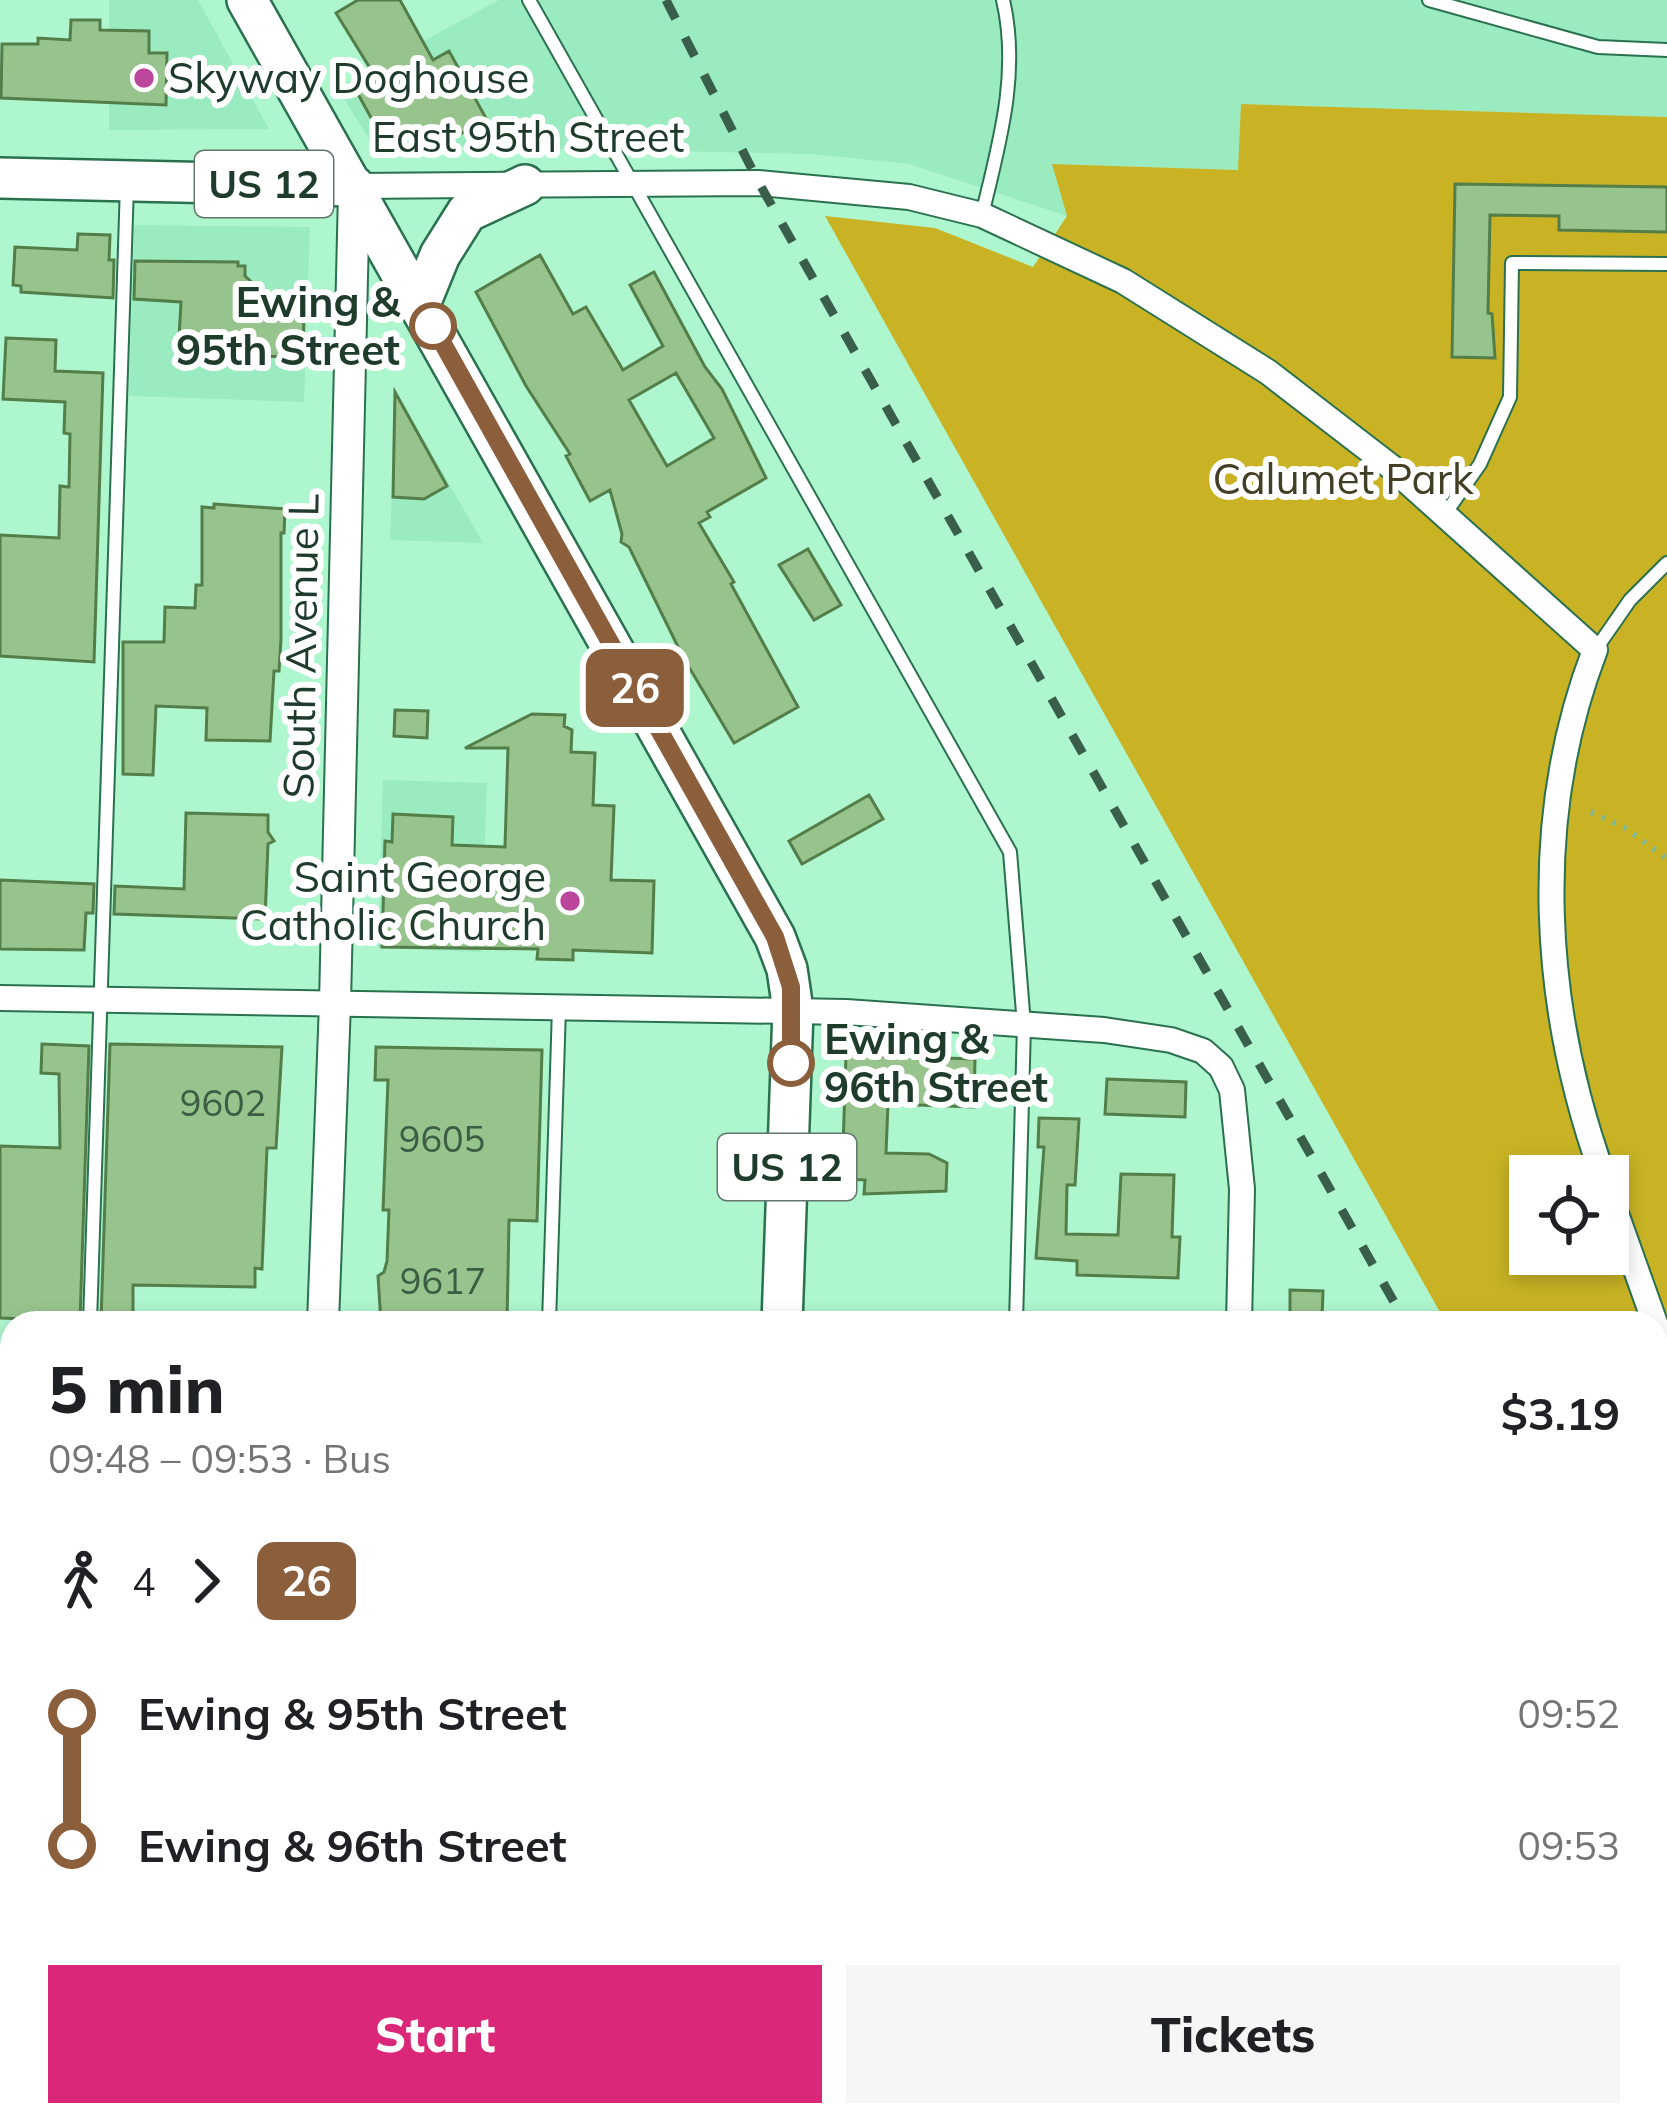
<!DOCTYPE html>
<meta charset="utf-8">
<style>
:root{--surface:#fff;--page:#f6f6f6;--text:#202124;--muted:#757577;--accent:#db2777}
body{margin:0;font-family:Mulish,sans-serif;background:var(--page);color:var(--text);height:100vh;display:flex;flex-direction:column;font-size:45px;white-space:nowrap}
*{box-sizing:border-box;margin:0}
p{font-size:39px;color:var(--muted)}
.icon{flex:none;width:66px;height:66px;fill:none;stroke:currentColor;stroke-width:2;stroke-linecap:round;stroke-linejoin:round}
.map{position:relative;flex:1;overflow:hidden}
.drawer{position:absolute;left:0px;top:1311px;width:1668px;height:816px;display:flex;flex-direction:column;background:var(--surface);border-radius:36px 36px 0 0;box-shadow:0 6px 18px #0003}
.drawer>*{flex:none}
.badge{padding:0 24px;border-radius:18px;font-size:42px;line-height:78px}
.fabs{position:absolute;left:1509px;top:1155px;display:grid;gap:24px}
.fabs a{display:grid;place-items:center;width:120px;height:120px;border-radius:0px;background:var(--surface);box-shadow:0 6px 18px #0003;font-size:60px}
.map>.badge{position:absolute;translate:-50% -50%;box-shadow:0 0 0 6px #fff}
.legs{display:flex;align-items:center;gap:18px;height:132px;padding:0 48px;font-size:39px}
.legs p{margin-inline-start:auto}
.headline{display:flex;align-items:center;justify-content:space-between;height:204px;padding:0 48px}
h1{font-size:66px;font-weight:800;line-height:90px}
.cta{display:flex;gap:24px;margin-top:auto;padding:24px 48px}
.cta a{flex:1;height:138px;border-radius:0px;background:var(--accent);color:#fff;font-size:48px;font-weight:800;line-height:138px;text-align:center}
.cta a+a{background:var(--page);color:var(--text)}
ul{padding:0 48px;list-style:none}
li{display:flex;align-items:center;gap:42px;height:132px;font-size:45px}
li i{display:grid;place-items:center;width:18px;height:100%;margin:0 15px;background:currentColor}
li i::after{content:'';width:30px;height:30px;margin:-15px;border:9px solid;border-radius:50%;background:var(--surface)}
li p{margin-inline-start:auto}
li:first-child i{background:linear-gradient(#0000 50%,currentColor 0)}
li:last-child i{background:linear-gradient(currentColor 50%,#0000 0)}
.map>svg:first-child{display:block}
</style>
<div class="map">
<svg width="1667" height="2127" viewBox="0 0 1667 2127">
<rect width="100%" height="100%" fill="#aef6ce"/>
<path fill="#9bebc0" d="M 109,0 L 198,0 L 269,129 L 109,130 Z
M 499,0 L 1667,0 L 1667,117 L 1242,104 L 1239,170 L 1053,164 L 1067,216 L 909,164 L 812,154 L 373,145 L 337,88 Z
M 134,225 L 310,227 L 304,402 L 129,396 Z
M 407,410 L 483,543 L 390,540 L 395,414 Z
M 383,780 L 487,783 L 481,952 L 378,948 Z"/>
<path fill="#c9b325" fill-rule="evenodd" d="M 1241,104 L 1667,117 L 1667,1717 L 1656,1698 L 1656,1323 L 1446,1323 L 825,216 L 935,228 L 1033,267 L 1067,216 L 1052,164 L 1238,170 ZM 1530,1176 L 1608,1176 L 1608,1254 L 1530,1254 Z
M 1656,1789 L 1667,1808 L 1667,1916 L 1656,1916 Z"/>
<path fill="#97c48d" stroke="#537d49" stroke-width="3" fill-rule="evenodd" d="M 358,0 L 400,0 L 433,60 L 449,51 L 487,120 L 456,136 L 380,134 L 353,85 L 373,73 L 336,13 Z
M 71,20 L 100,20 L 100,30 L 149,31 L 149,53 L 167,53 L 166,105 L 1,98 L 2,44 L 38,44 L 38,38 L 70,40 Z
M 1455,184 L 1667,187 L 1667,232 L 1559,230 L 1559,216 L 1490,215 L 1488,313 L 1492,314 L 1495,358 L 1452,357 Z
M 78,234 L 110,235 L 109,260 L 114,260 L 113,298 L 21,292 L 21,286 L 13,285 L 15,247 L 77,250 Z
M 540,255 L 573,314 L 586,307 L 623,370 L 663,346 L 630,285 L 654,272 L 705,367 L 722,389 L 766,478 L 707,512 L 710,517 L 699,523 L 734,582 L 731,584 L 798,707 L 734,743 L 683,657 L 629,547 L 621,542 L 622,534 L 610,490 L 590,501 L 566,456 L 570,454 L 526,386 L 476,292 ZM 676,373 L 714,438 L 667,466 L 629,400 Z
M 135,261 L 238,262 L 238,266 L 245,266 L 245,276 L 277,305 L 304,306 L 303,357 L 249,356 L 249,339 L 179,338 L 181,302 L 134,299 Z
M 6,338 L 56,340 L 55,371 L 103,373 L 94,662 L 0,656 L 0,535 L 59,538 L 60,486 L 69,487 L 70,434 L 64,433 L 65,402 L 3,399 Z
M 395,392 L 447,486 L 424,499 L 393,497 Z
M 214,504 L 285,509 L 284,533 L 281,533 L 281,639 L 279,671 L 274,671 L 270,741 L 206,740 L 207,708 L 156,706 L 153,775 L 123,774 L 123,642 L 164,642 L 165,607 L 195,608 L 196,585 L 202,585 L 202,507 L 214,508 Z
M 808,549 L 841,605 L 814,620 L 779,565 Z
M 395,710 L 428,711 L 427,738 L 394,736 Z
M 532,714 L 565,715 L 564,726 L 572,730 L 571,752 L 595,753 L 593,805 L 614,806 L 611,880 L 654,881 L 652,953 L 573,950 L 573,960 L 537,959 L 538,949 L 382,947 L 385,841 L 392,842 L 393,814 L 453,817 L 452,845 L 505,847 L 508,748 L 465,748 Z
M 869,795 L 883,819 L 802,864 L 789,841 Z
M 186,813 L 268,815 L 268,832 L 274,841 L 268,844 L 265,919 L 114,914 L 115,886 L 184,889 Z
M 0,880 L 94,884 L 93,913 L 86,913 L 84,950 L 0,949 Z
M 42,1044 L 89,1046 L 80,1321 L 0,1318 L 0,1146 L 60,1148 L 59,1074 L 41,1073 Z
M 110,1044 L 282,1047 L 276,1148 L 267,1148 L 262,1269 L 255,1268 L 255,1287 L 133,1285 L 133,1322 L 101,1321 Z
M 376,1047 L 542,1050 L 537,1221 L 509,1220 L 507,1323 L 381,1323 L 378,1276 L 384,1272 L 387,1261 L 389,1210 L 383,1210 L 388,1080 L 375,1080 Z
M 846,1055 L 975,1059 L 974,1107 L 888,1104 L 886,1153 L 929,1154 L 947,1163 L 946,1191 L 864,1194 L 865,1180 L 842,1179 Z
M 1107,1079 L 1186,1082 L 1185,1117 L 1105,1114 Z
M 1039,1118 L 1079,1119 L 1075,1185 L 1067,1185 L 1066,1234 L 1118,1235 L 1121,1174 L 1174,1175 L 1172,1237 L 1180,1237 L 1178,1278 L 1077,1275 L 1077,1261 L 1036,1258 L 1044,1147 L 1038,1147 Z
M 1290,1290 L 1323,1291 L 1322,1320 L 1290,1319 Z"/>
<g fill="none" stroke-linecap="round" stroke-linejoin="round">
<defs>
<path id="service" d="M 529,0 L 1010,852 L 1024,1025 L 1016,1323
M 1429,0 L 1598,47 L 1667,50
M 982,215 C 999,144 1020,73 1003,0
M 1445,514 L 1480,464 L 1510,397 L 1512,263 L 1667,264
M 1596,649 L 1630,600 L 1667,563
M 90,1323 L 127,185
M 549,1323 L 559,1008
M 64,2127 L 65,2115
M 521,2127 L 521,2115
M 992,2127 L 992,2115
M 1452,2127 L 1453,2115"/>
<path id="minor" d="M 354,186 L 759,183 L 909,197 L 982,215 L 1123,281 L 1268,372 L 1390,466 L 1595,650 C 1530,819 1542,1007 1603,1176
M 0,998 L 846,1012 L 1104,1030 L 1171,1040 L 1203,1051 L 1221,1067 L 1232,1090 L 1242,1189 L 1239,1323
M 1608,1191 L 1655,1323
M 1656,1325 L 1667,1356
M 0,1915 L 12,1915
M 1656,1942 L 1667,1942
M 1220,2127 L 1220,2115"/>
<path id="tertiary" d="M 323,1323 L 335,1003 L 354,192
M 294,2127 L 294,2115"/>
<path id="primary" d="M 247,0 L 775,937 L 787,969 L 793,1010 L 782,1323
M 0,178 L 354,186
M 420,304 L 440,255 L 467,212 L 525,185
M 756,2127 L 756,2115"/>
</defs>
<use href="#service" stroke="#2a714f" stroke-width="16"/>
<use href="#minor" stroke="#2a714f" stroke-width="28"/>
<use href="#tertiary" stroke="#2a714f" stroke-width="34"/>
<use href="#primary" stroke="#2a714f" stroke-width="44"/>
<path stroke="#7eb898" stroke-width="6" stroke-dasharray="3 9" stroke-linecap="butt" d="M 1591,812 L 1625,828 L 1667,859"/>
<use href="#service" stroke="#fff" stroke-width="12"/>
<use href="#minor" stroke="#fff" stroke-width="24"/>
<use href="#tertiary" stroke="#fff" stroke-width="30"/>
<use href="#primary" stroke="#fff" stroke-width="39"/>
<path stroke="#395f4b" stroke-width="9" stroke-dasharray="21 21" stroke-linecap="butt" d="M 666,0 L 759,183 L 1406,1323
M 1656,1766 L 1667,1786"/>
</g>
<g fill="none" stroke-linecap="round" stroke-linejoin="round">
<defs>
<path id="line-1" d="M 433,326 L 775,937 L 791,987 L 791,1063"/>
</defs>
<use href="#line-1" stroke="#fff" stroke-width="27"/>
<use href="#line-1" stroke="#8b5e3c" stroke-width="18"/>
</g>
<g fill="#bc469c" stroke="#fff" stroke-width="4.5">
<circle cx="144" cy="78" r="12"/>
<circle cx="570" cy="901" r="12"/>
</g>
<g fill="#fff" stroke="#8b5e3c" stroke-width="6">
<circle cx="433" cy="326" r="21"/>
<circle cx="791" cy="1063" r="21"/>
</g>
<g text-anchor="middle" stroke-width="12" stroke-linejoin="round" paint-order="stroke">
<g font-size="36" fill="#3c5d44">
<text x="223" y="1116">9602</text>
<text x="442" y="1152">9605</text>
<text x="443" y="1294">9617</text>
</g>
<g fill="#fff" stroke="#62766b" stroke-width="3">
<rect x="195" y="151" width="138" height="66" rx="9"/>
<rect x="718" y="1134" width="138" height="66" rx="9"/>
</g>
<g font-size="39" font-weight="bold" fill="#1e3b2c">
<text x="264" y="198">US 12</text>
<text x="787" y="1181">US 12</text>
</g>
<g font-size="42" fill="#1e3b2c" stroke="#fff" text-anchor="start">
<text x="168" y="93">Skyway Doghouse</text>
<text x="546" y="892" text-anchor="end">Saint George<tspan x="546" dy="48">Catholic Church</tspan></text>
</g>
<g font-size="42" fill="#1e3b2c" stroke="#fff">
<text x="528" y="152">East 95th Street</text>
<text transform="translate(301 646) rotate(-89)" y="15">South Avenue L</text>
</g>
<g font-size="42" font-weight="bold" fill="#1e3b2c" stroke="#fff" text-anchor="end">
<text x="400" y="317">Ewing &amp;<tspan x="400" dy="48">95th Street</tspan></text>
<text x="824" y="1054" text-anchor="start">Ewing &amp;<tspan x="824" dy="48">96th Street</tspan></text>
</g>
<g font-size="42" fill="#433f26" stroke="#fff">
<text x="1343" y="494">Calumet Park</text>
</g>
</g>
</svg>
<div class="fabs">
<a><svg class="icon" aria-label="locate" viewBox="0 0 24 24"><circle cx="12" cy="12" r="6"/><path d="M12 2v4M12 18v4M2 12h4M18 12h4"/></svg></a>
</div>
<b class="badge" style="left:635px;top:688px;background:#8b5e3c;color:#fff">26</b>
<section class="drawer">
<div class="headline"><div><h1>5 min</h1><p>09:48 – 09:53 · Bus</p></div><b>$3.19</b></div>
<div class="legs"><svg class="icon" aria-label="walk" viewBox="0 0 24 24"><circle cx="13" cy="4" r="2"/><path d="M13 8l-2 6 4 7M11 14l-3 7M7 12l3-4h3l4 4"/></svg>4<svg class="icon" aria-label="forward" viewBox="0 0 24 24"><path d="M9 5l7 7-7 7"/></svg><b class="badge" style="background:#8b5e3c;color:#fff">26</b></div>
<ul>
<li><i style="color:#8b5e3c"></i><b>Ewing &amp; 95th Street</b><p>09:52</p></li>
<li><i style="color:#8b5e3c"></i><b>Ewing &amp; 96th Street</b><p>09:53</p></li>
</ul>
<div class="cta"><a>Start</a><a>Tickets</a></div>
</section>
</div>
